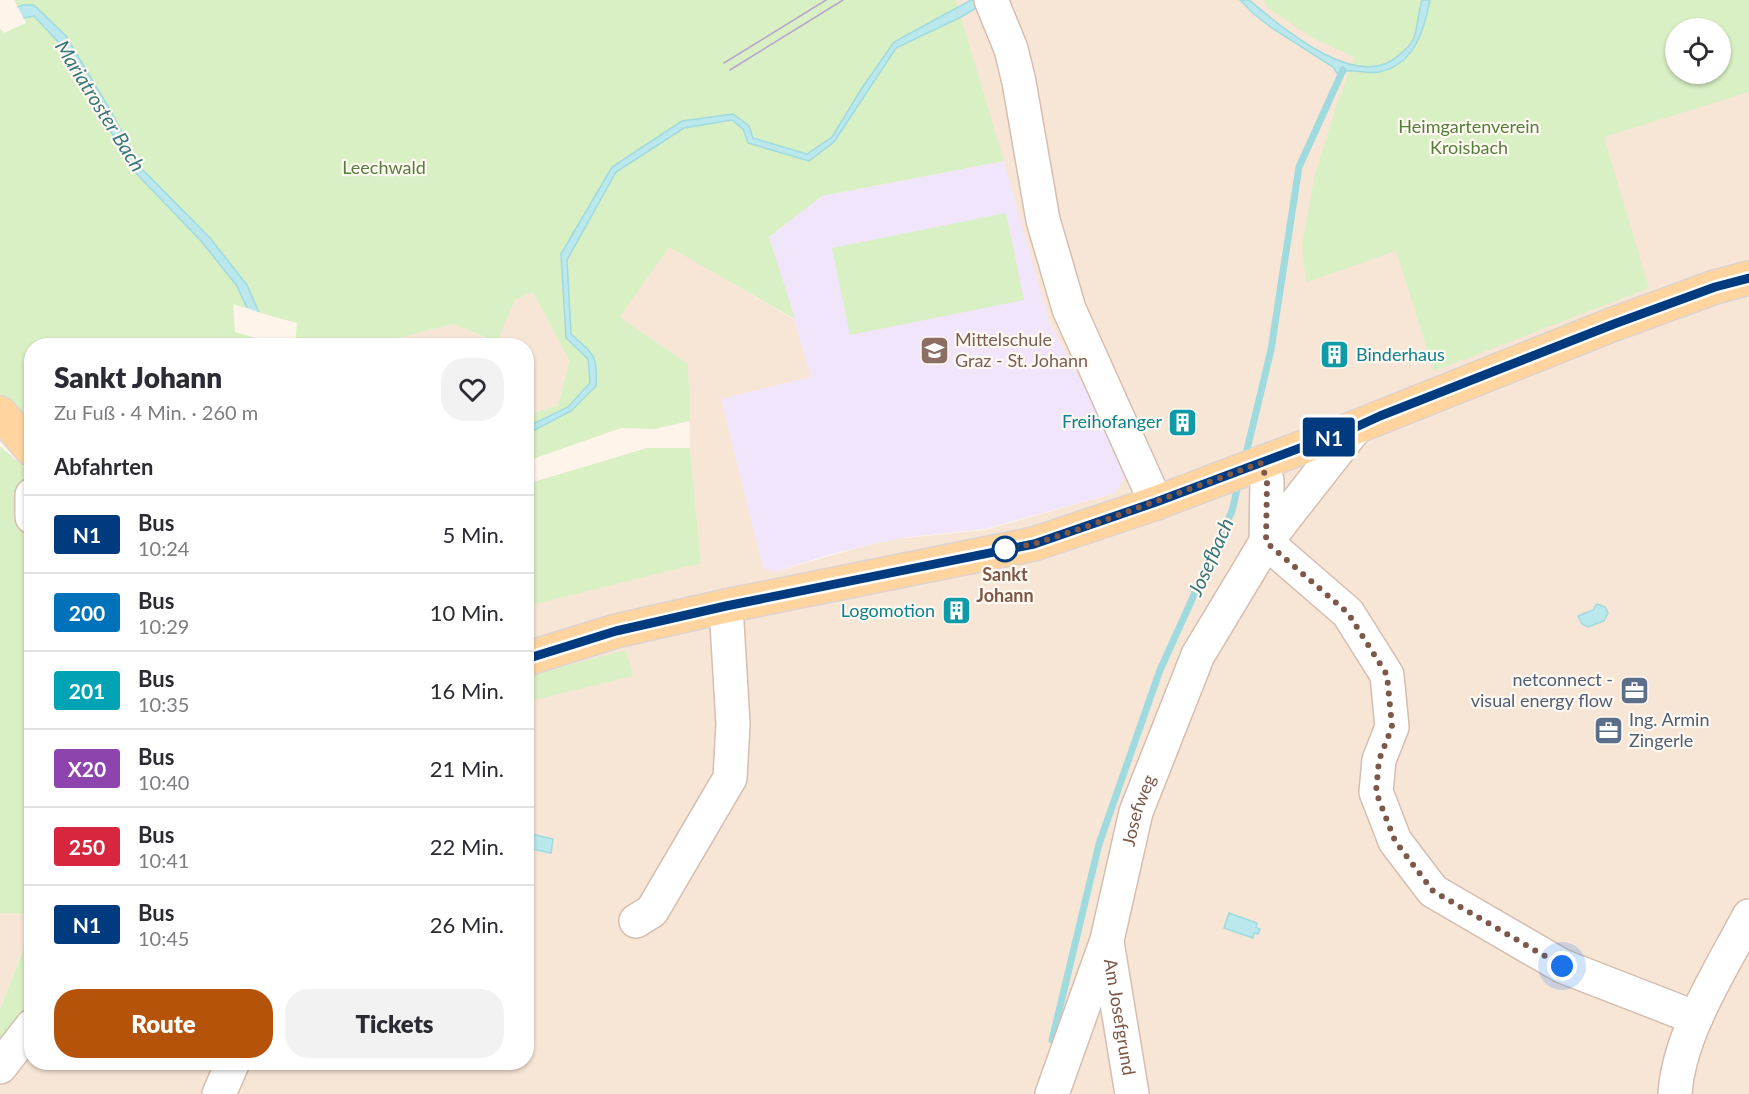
<!DOCTYPE html>
<html lang="de">
<meta charset="utf-8">
<style>
:root{--surface:#fff;--page:#f2f2f3;--text:#2b2b33;--muted:#7c7c81;--line:#e1e1e2;--accent:#b45309}
body{margin:0;font-family:Lato,sans-serif;background:var(--page);color:var(--text);height:100vh;display:flex;flex-direction:column;font-size:22px;white-space:nowrap}
*{box-sizing:border-box;margin:0}
p{font-size:20px;color:var(--muted)}
.icon{flex:none;width:33px;height:33px;fill:none;stroke:currentColor;stroke-width:2;stroke-linecap:round;stroke-linejoin:round}
.map{position:relative;flex:1;overflow:hidden}
.sheet{position:absolute;left:24px;top:338px;width:510px;height:732px;display:flex;flex-direction:column;background:var(--surface);border-radius:24px;box-shadow:0 2px 4px #0004}
.sheet>*{flex:none}
.badge{padding:0 12px;border-radius:4px;font-size:21px;line-height:39px}
.controls{position:absolute;left:1665px;top:18px;display:grid;gap:12px}
.controls a{display:grid;place-items:center;width:66px;height:66px;border-radius:50%;background:var(--surface);box-shadow:0 2px 4px #0004;font-size:30px}
.you{position:absolute;width:30px;height:30px;margin:-15px;border:4px solid #fff;border-radius:50%;background:#1a73e8;box-shadow:0 0 0 9px #1a73e833}
.map>.badge{position:absolute;translate:-50% -50%;box-shadow:0 0 0 3px #fff}
h2{padding:0 30px;font-size:22px;line-height:54px}
.round{display:grid;place-items:center;flex:none;width:63px;height:63px;border-radius:24px;background:var(--page)}
.head{display:flex;align-items:center;justify-content:space-between;height:102px;padding:0 30px}
h1{font-size:28px;font-weight:800;line-height:45px}
.button{display:flex;gap:12px;margin-top:auto;padding:12px 30px}
.button a{flex:1;height:69px;border-radius:24px;background:var(--accent);color:#fff;font-size:24px;font-weight:800;line-height:69px;text-align:center}
.button a+a{background:var(--page);color:var(--text)}
ul{padding:0;list-style:none}
li{display:flex;align-items:center;gap:18px;height:78px;padding:0 30px;border-top:2px solid var(--line)}
li div{flex:1}
li b{display:block;font-size:22px}
li em{font-style:normal}
li .badge{min-width:66px;font-weight:700;text-align:center}
.map>svg:first-child{display:block}
</style>
<div class="map">
<svg width="1749" height="1094" viewBox="0 0 1749 1094">
<rect width="100%" height="100%" fill="#fff4e9"/>
<path fill="#f7e6d6" fill-rule="evenodd" d="M 956,0 L 1749,0 L 1749,1094 L 0,1094 L 0,1056 L 22,1029 L 31,1010 L 32,1062 L 526,1062 L 527,606 L 701,562 L 690,448 L 688,364 L 620,317 L 669,246 L 795,320 L 811,377 L 774,572 L 885,540 L 985,530 L 1115,493 L 1129,470 L 1049,322 ZM 1676,28 L 1720,28 L 1720,74 L 1676,74 Z
M 533,292 L 569,361 L 558,405 L 527,415 L 526,345 L 371,345 L 453,324 L 496,342 L 515,300 Z
M 0,913 L 32,914 L 31,930 L 0,1009 Z"/>
<path fill="#f1e5fc" d="M 1004,161 L 1049,322 L 1129,470 L 1115,493 L 985,529 L 909,537 L 877,543 L 828,555 L 774,572 L 763,568 L 721,399 L 811,377 L 769,237 L 822,196 Z"/>
<path fill="#d9efc4" fill-rule="evenodd" d="M 14,0 L 956,0 L 959,8 L 894,42 L 862,88 L 832,137 L 807,155 L 753,138 L 733,114 L 682,121 L 612,167 L 561,254 L 566,338 L 588,359 L 590,383 L 568,407 L 527,427 L 527,415 L 558,405 L 569,361 L 533,292 L 515,300 L 497,342 L 453,324 L 371,345 L 295,345 L 297,323 L 260,313 L 247,285 L 210,238 L 140,167 L 112,113 L 66,36 L 34,5 L 17,6 Z
M 1263,0 L 1749,0 L 1749,92 L 1604,137 L 1649,288 L 1434,371 L 1396,251 L 1306,282 L 1302,245 L 1315,174 L 1338,101 L 1355,57 L 1312,38 L 1267,7 ZM 1676,28 L 1720,28 L 1720,74 L 1676,74 Z
M 34,16 L 61,45 L 133,170 L 202,242 L 237,286 L 248,309 L 233,304 L 235,332 L 279,345 L 32,345 L 31,428 L 0,394 L 0,28 L 4,33 L 26,23 L 24,18 Z
M 961,17 L 1004,161 L 822,196 L 769,237 L 795,319 L 669,247 L 620,317 L 688,364 L 690,421 L 655,429 L 621,428 L 527,461 L 527,434 L 571,411 L 596,386 L 593,355 L 571,334 L 567,260 L 616,172 L 684,128 L 732,120 L 743,129 L 748,143 L 809,160 L 834,142 L 896,48 Z
M 1006,213 L 1024,300 L 850,335 L 832,248 Z
M 0,446 L 23,466 L 31,477 L 31,914 L 0,913 Z
M 647,448 L 690,448 L 701,563 L 527,606 L 527,484 Z
M 626,650 L 633,676 L 534,700 L 527,676 Z
M 31,930 L 31,1010 L 22,1029 L 0,1056 L 0,1009 Z"/>
<path fill="#bae8ec" stroke="#9fdadf" stroke-width="1.5" d="M 971,0 L 990,0 L 961,17 L 896,48 L 834,142 L 809,161 L 748,143 L 743,129 L 732,120 L 684,128 L 616,172 L 567,260 L 571,334 C 593,354 598,354 596,386 L 571,411 L 527,434 L 527,427 L 568,407 L 590,383 L 588,359 L 566,338 L 561,254 L 612,167 L 682,121 L 733,114 L 749,126 L 753,138 L 807,154 L 832,137 L 862,88 L 894,42 Z
M 1240,0 L 1249,0 C 1282,27 1359,95 1400,54 C 1405,50 1410,46 1413,40 C 1418,27 1418,13 1422,0 L 1430,0 C 1424,31 1414,65 1379,72 C 1369,74 1357,70 1346,71 L 1341,79 L 1333,67 L 1272,28 L 1255,15 Z
M 24,5 L 34,5 L 66,36 L 112,113 L 140,167 L 210,238 L 247,285 L 273,345 L 264,345 L 237,286 L 202,242 L 133,170 L 61,45 L 34,16 L 24,18 L 0,12 Z
M 1597,604 L 1605,607 L 1608,613 L 1604,621 L 1588,627 L 1582,624 L 1578,616 L 1593,610 Z
M 527,833 L 553,839 L 551,853 L 527,848 Z
M 1229,913 L 1257,923 L 1256,927 L 1260,929 L 1258,934 L 1254,933 L 1253,938 L 1224,928 Z"/>
<path fill="#fff4e9" d="M 16,4 L 25,21 L 0,27 L 0,9 Z
M 244,307 L 264,314 L 276,344 L 258,339 Z"/>
<g fill="none" stroke-linecap="round" stroke-linejoin="round">
<path stroke="#9fdadf" stroke-width="7" d="M 1245,458 L 1271,350 L 1299,167 L 1343,70
M 1052,1040 L 1099,844 L 1160,670 L 1232,511 L 1239,481"/>
<defs>
<g id="minor">
<path d="M 991,0 L 1011,49 L 1019,82 L 1043,220 L 1069,309 L 1156,503"/>
<path d="M 1261,463 L 1267,481 L 1266,542 L 1348,613 L 1387,675 L 1392,727 L 1379,760 L 1376,792 L 1395,841 L 1433,891 L 1562,966 L 1696,1018"/>
<path d="M 32,495 L 32,517"/>
<path d="M 636,921 L 652,911 L 730,778 L 733,724 L 726,606"/>
<path id="s1" d="M 1107,942 L 1132,1094"/>
<path d="M 0,1067 L 32,1026"/>
<path d="M 219,1094 L 233,1062"/>
<path id="s2" d="M 1052,1094 L 1107,940 L 1136,812 L 1198,655 L 1266,542 L 1356,427"/>
<path d="M 1675,1094 C 1679,1033 1721,970 1749,916"/>
</g>
<path id="major" d="M 0,413 L 32,450
M 526,659 L 616,631 L 726,606 L 1034,544 L 1156,503 L 1356,427 L 1614,324 L 1715,287 L 1749,278"/>
</defs>
<use href="#minor" stroke="#d5bdaf" stroke-width="36"/>
<use href="#major" stroke="#ddd3cf" stroke-width="36"/>
<use href="#minor" stroke="#fff" stroke-width="33"/>
<use href="#major" stroke="#ffd49f" stroke-width="33"/>
<path stroke="#b6a4cc" stroke-width="1.5" d="M 724,63 L 826,0
M 730,70 L 843,0"/>
</g>
<g fill="none" stroke-linecap="round" stroke-linejoin="round">
<defs>
<path id="line" d="M 526,659 L 616,631 L 726,606 L 1034,544 L 1156,502 L 1356,427 L 1380,416 L 1614,324 L 1715,287 L 1749,278"/>
</defs>
<use href="#line" stroke="#fff" stroke-width="14"/>
<use href="#line" stroke="#003b80" stroke-width="9"/>
<path stroke="#7d5748" stroke-width="6" stroke-dasharray="0 10.8" d="M 1005,549 L 1034,544 L 1091,525 L 1261,463 L 1267,481 L 1266,542 L 1348,613 L 1387,675 L 1392,727 L 1379,760 L 1376,792 L 1395,841 L 1433,891 L 1562,966"/>
</g>
<defs>
<symbol id="school-square" viewBox="-11 -11 22 22"><rect x="-9" y="-9" width="18" height="18" rx="4" fill="#8d6e63" stroke="#fff9f1"/><path d="M0-5L7-2L0 1L-7-2ZM-4 1L0 2.5L4 1V4Q0 6-4 4Z" fill="#fff"/></symbol>
<symbol id="building-square" viewBox="-11 -11 22 22"><rect x="-9" y="-9" width="18" height="18" rx="4" fill="#0f9aa8" stroke="#fff9f1"/><path d="M-4-6H4V6H1V3H-1V6H-4ZM-2.5-4.3h1.7v1.8h-1.7ZM.8-4.3h1.7v1.8H.8ZM-2.5-1h1.7V.8h-1.7ZM.8-1h1.7V.8H.8Z" fill="#fff"/></symbol>
<symbol id="office-square" viewBox="-11 -11 22 22"><rect x="-9" y="-9" width="18" height="18" rx="4" fill="#5c6f8a" stroke="#fff9f1"/><path d="M-6-3h4V-5.5h4V-3h4V5H-6ZM-1-4.5V-3h2v-1.5ZM-6 0V1H6V0Z" fill="#fff"/></symbol>
</defs>
<g fill-rule="evenodd">
<use href="#school-square" x="918" y="334" width="33" height="33"/>
<use href="#building-square" x="1318" y="338" width="33" height="33"/>
<use href="#building-square" x="1166" y="406" width="33" height="33"/>
<use href="#building-square" x="940" y="594" width="33" height="33"/>
<use href="#office-square" x="1618" y="674" width="33" height="33"/>
<use href="#office-square" x="1592" y="714" width="33" height="33"/>
</g>
<circle fill="#fff" stroke="#003b80" stroke-width="3" cx="1005" cy="549" r="12"/>
<g text-anchor="middle" stroke-width="4.5" stroke-linejoin="round" paint-order="stroke">
<g font-size="18" fill="#547e3c" stroke="#fff9f1">
<text x="1469" y="133">Heimgartenverein<tspan x="1469" dy="21">Kroisbach</tspan></text>
<text x="384" y="174">Leechwald</text>
</g>
<g font-size="18" fill="#785e54" stroke="#fff9f1" text-anchor="start">
<text x="955" y="346">Mittelschule<tspan x="955" dy="21">Graz - St. Johann</tspan></text>
</g>
<g font-size="18" fill="#0d838f" stroke="#fff9f1" text-anchor="end">
<text x="1356" y="361" text-anchor="start">Binderhaus</text>
<text x="1162" y="428">Freihofanger</text>
<text x="935" y="617">Logomotion</text>
</g>
<g font-size="18" font-weight="bold" fill="#7d5748" stroke="#fff9f1">
<text x="1005" y="581">Sankt<tspan x="1005" dy="21">Johann</tspan></text>
</g>
<g font-size="18" fill="#4e5e75" stroke="#fff9f1" text-anchor="end">
<text x="1613" y="686">netconnect -<tspan x="1613" dy="21">visual energy flow</tspan></text>
<text x="1629" y="726" text-anchor="start">Ing. Armin<tspan x="1629" dy="21">Zingerle</tspan></text>
</g>
<g font-size="18" fill="#7d5748" stroke="#fff9f1">
<text dy="6" stroke="none"><textPath href="#s2" startOffset="297">Josefweg</textPath></text>
<text dy="6" stroke="none"><textPath href="#s1" startOffset="76">Am Josefgrund</textPath></text>
</g>
<g font-size="20" font-style="italic" fill="#36767c" stroke="#fff9f1">
<text transform="translate(100 106) rotate(58)" y="7">Mariatroster Bach</text>
<text transform="translate(1211 557) rotate(-66)" y="7">Josefbach</text>
</g>
</g>
</svg>
<div class="controls">
<a><svg class="icon" aria-label="locate" viewBox="0 0 24 24"><circle cx="12" cy="12" r="6"/><path d="M12 2v4M12 18v4M2 12h4M18 12h4"/></svg></a>
</div>
<div class="you" style="left:1562px;top:966px"></div>
<b class="badge" style="left:1329px;top:437px;background:#003b80;color:#fff">N1</b>
<section class="sheet">
<div class="head"><div><h1>Sankt Johann</h1><p>Zu Fuß · 4 Min. · 260 m</p></div><a class="round"><svg class="icon" aria-label="heart" viewBox="0 0 24 24"><path d="M12 20l-8-8c-3-5 5-10 8-4 3-6 11-1 8 4z"/></svg></a></div>
<h2>Abfahrten</h2>
<ul>
<li><span class="badge" style="background:#003b80;color:#fff">N1</span><div><b>Bus</b><p>10:24</p></div><em>5 Min.</em></li>
<li><span class="badge" style="background:#0072bc;color:#fff">200</span><div><b>Bus</b><p>10:29</p></div><em>10 Min.</em></li>
<li><span class="badge" style="background:#00a3b4;color:#fff">201</span><div><b>Bus</b><p>10:35</p></div><em>16 Min.</em></li>
<li><span class="badge" style="background:#8e44ad;color:#fff">X20</span><div><b>Bus</b><p>10:40</p></div><em>21 Min.</em></li>
<li><span class="badge" style="background:#d7263d;color:#fff">250</span><div><b>Bus</b><p>10:41</p></div><em>22 Min.</em></li>
<li><span class="badge" style="background:#003b80;color:#fff">N1</span><div><b>Bus</b><p>10:45</p></div><em>26 Min.</em></li>
</ul>
<div class="button"><a>Route</a><a>Tickets</a></div>
</section>
</div>
